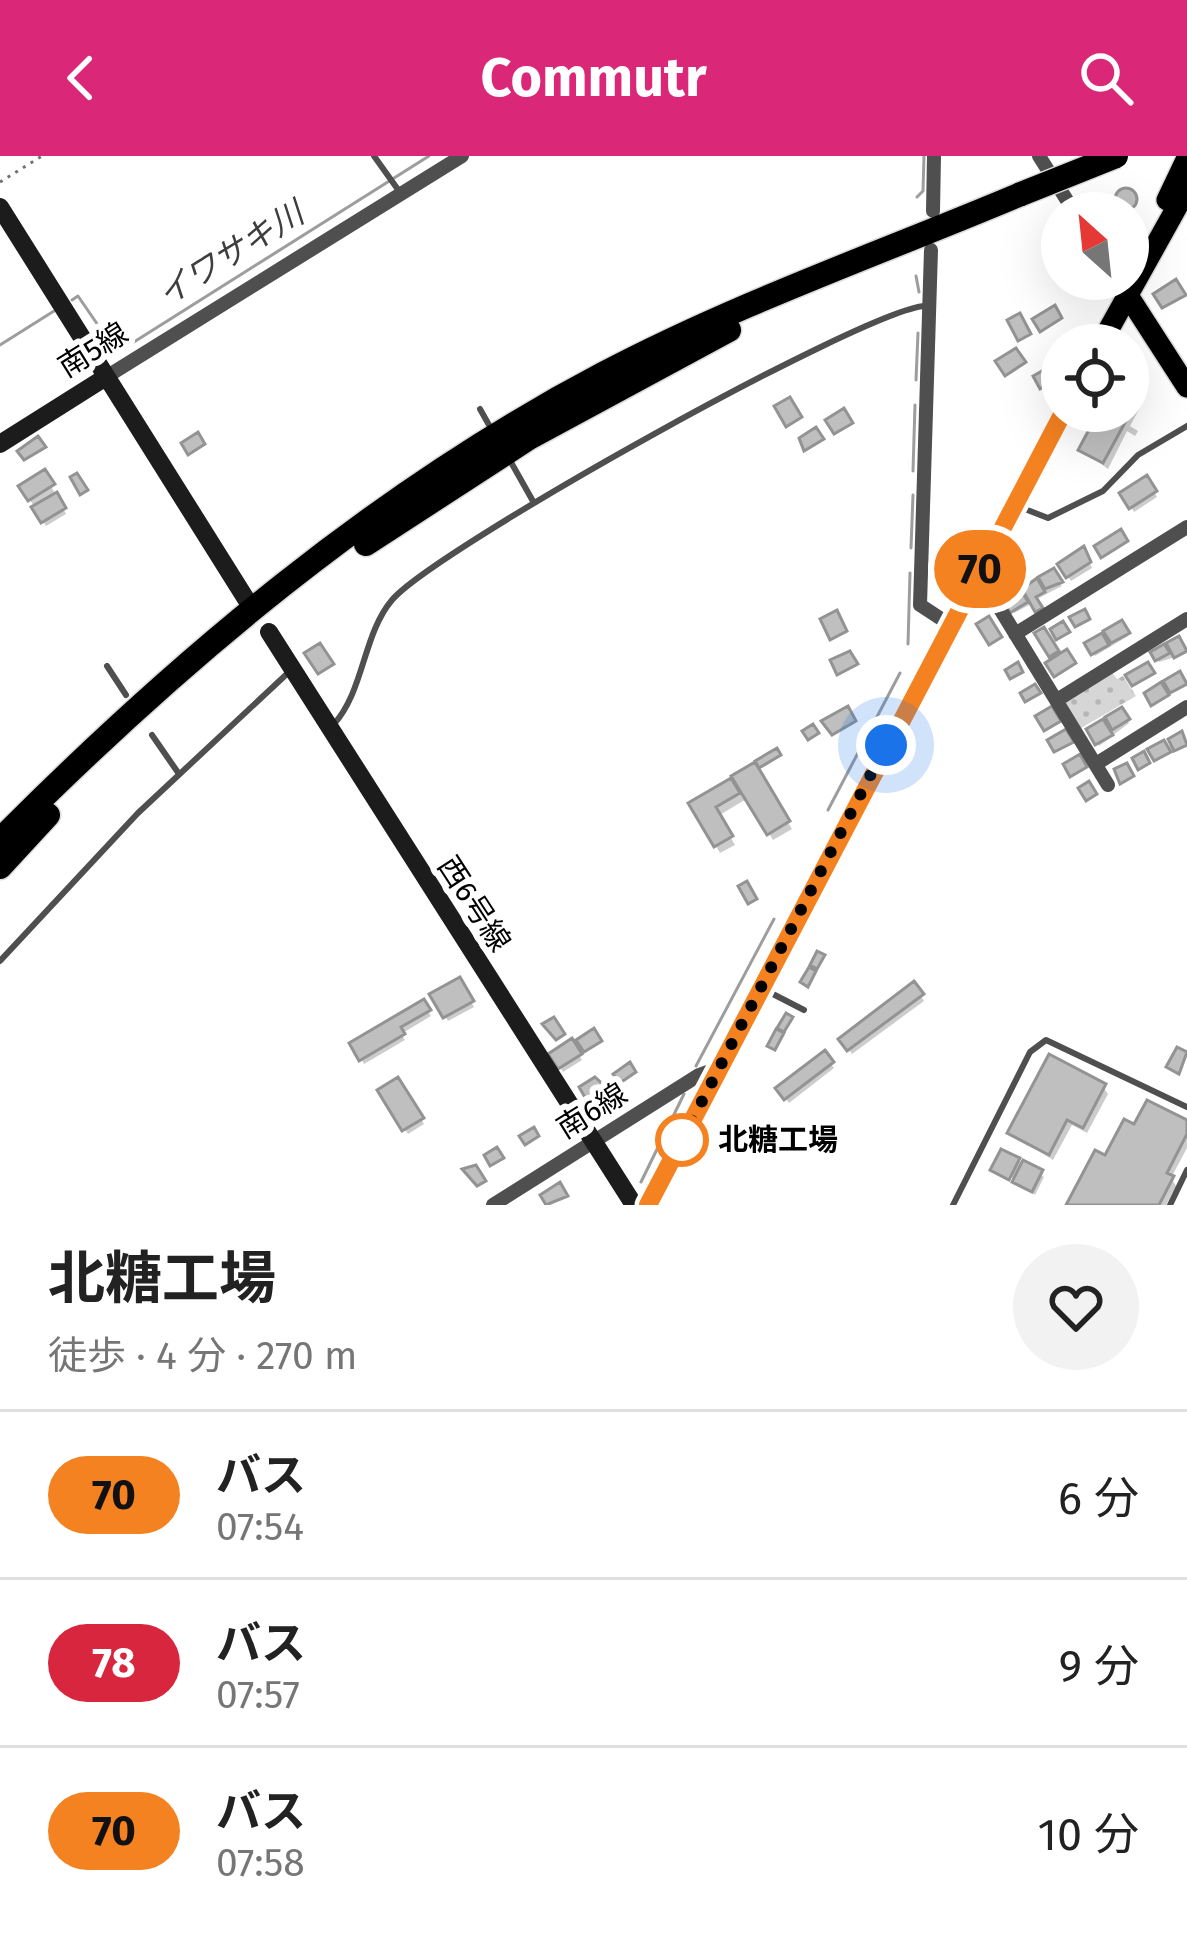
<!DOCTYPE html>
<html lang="ja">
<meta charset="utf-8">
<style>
:root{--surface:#fff;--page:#f2f2f2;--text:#222;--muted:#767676;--line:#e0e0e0;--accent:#db2777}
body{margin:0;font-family:"Fira Sans","Noto Sans JP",sans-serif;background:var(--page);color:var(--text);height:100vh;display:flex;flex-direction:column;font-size:45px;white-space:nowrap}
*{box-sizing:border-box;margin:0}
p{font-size:39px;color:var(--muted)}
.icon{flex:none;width:66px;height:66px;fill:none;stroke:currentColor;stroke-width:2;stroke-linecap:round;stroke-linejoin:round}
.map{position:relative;height:1049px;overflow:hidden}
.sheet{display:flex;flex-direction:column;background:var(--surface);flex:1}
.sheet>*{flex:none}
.badge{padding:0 24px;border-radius:39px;font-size:42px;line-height:78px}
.needle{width:78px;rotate:333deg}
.buttons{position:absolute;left:1041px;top:36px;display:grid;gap:24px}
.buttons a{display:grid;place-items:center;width:108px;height:108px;border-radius:50%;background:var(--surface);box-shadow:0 12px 48px #0002;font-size:60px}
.you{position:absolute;width:60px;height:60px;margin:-30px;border:9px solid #fff;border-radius:50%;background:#1a73e8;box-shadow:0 0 0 18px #1a73e833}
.map>.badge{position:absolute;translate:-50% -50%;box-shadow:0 0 0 6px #fff}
.round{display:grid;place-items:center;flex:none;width:126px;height:126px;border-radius:63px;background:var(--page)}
.overview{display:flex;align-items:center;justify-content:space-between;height:204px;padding:0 48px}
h1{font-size:57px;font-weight:700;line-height:90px}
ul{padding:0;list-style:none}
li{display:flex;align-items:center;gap:36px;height:168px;padding:0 48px;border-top:3px solid var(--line)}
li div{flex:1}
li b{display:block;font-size:45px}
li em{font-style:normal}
li .badge{min-width:132px;font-weight:700;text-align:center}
header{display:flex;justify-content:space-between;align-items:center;height:156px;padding:0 48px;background:var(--accent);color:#fff;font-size:54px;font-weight:700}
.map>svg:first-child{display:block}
</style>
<header><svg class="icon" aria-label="back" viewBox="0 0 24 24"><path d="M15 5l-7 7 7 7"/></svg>Commutr<svg class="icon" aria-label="search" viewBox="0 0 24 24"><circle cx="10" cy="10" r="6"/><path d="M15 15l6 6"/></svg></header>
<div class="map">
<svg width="1187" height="1049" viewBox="0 0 1187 1049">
<defs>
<pattern id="park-dots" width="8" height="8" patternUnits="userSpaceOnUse" patternTransform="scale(3)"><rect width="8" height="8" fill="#d6d6d6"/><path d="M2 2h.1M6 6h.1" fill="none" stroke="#b6b6b6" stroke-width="1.8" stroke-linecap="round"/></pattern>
</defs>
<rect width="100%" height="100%" fill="#fff"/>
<path fill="url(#park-dots)" d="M 1109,512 L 1117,523 L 1123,520 L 1136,540 L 1076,575 L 1057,544 Z"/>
<path fill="#0003" d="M 1132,34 L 1137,48 L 1123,57 L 1115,44 Z
M 1128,236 L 1142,248 L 1130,270 L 1138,275 L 1135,280 L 1127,275 L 1108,313 L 1082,294 L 1102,255 L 1128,255 Z
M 44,317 L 66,358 L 46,370 L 22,331 Z
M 1146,323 L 1157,341 L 1134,356 L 1123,338 Z
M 1083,394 L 1092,412 L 1071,425 L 1061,409 Z
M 1053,416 L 1062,430 L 1035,444 L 1041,455 L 1033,447 L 1014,457 L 1007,445 Z
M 1121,468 L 1128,480 L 1095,500 L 1089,488 Z
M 1178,484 L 1185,498 L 1159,506 L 1154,497 Z
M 1121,555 L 1129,567 L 1099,590 L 1090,574 Z
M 754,610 L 792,673 L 773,684 L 748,642 L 718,660 L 735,689 L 720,697 L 692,648 Z
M 459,825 L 474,851 L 448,865 L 433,840 Z
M 914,829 L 924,845 L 852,898 L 842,884 Z
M 423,847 L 431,860 L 401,878 L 405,884 L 364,908 L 353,888 Z
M 572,886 L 582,904 L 563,916 L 552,899 Z
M 824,898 L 834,912 L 789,947 L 779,933 Z
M 397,925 L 424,968 L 408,978 L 381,935 Z
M 1103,931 L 1108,938 L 1087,977 L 1072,969 L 1053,1004 L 1011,977 Z
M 1187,968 L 1187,992 L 1171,1022 L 1176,1030 L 1166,1049 L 1069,1049 L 1135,972 Z
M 1018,1005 L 1044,1021 L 1035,1039 L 1012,1021 L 995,1016 Z"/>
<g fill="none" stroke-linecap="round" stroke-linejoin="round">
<path stroke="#9d9d9d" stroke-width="3" d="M 917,41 L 923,35 L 924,0
M 916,120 L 919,136
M 72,144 L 78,140 L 115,194 L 126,191 L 429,0
M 0,189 L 54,155
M 916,224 L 918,177
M 913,315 L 915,249
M 911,392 L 913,339
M 908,488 L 910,417
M 828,654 L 900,517
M 696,910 L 774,763
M 641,1026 L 684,938"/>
</g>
<path fill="#bfbfbf" stroke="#939393" stroke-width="3" d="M1115 43a11 11 0 1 1 22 0a11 11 0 1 1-22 0Z
M 1176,123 L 1186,139 L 1162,152 L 1153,138 Z
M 1055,149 L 1062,162 L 1040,176 L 1032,163 Z
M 1020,157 L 1031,178 L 1018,185 L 1007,164 Z
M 1016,192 L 1026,206 L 1005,220 L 995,205 Z
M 1049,211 L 1056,223 L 1040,233 L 1033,220 Z
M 1128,232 L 1140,239 L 1103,307 L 1078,294 L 1099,255 L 1128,255 Z
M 790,241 L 802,261 L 786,271 L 774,250 Z
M 844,252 L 853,267 L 834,278 L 825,264 Z
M 816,271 L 824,283 L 804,295 L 799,282 Z
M 198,276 L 205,288 L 188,299 L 181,287 Z
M 38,280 L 46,291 L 24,304 L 17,295 Z
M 45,313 L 55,328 L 28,345 L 18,330 Z
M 77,317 L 88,334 L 80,339 L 70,321 Z
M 1147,319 L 1157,335 L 1129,353 L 1119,337 Z
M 57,336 L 66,352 L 41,367 L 31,351 Z
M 1121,373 L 1128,385 L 1101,402 L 1094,390 Z
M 1084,390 L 1091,406 L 1066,422 L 1057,408 Z
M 1054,412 L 1063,426 L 1045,433 L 1038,421 Z
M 1037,422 L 1045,436 L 1036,441 L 1043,452 L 1035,456 L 1022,433 Z
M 1021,434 L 1028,446 L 1010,457 L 1003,444 Z
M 1085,453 L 1090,463 L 1075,471 L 1069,461 Z
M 837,454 L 847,475 L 830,484 L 820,463 Z
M 989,460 L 1002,481 L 989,489 L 976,468 Z
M 1122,464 L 1130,477 L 1111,487 L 1103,475 Z
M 1063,465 L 1070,476 L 1056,484 L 1050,473 Z
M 1044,471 L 1059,495 L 1049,501 L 1034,477 Z
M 1102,477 L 1109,489 L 1091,499 L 1084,487 Z
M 1179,480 L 1187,495 L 1174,502 L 1166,487 Z
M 320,487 L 334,508 L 318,518 L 304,497 Z
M 1164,488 L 1170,497 L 1155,505 L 1150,496 Z
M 1067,493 L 1076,507 L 1054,521 L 1045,507 Z
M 850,495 L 858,508 L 837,519 L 830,504 Z
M 1018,506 L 1023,516 L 1010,523 L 1005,514 Z
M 1148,506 L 1155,517 L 1132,530 L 1125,519 Z
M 1180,515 L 1187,528 L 1170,537 L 1163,525 Z
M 1161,526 L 1169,539 L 1151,550 L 1144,537 Z
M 1035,528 L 1041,537 L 1025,546 L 1020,537 Z
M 848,550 L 856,565 L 832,579 L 821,565 Z
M 1052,550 L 1061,565 L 1044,575 L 1035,560 Z
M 1122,551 L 1130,563 L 1112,574 L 1105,561 Z
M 1103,563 L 1113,579 L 1095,589 L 1086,573 Z
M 813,568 L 819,577 L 808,584 L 802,575 Z
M 1066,573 L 1074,586 L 1054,596 L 1047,584 Z
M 1182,575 L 1187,589 L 1174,595 L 1168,583 Z
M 1164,584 L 1171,596 L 1154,605 L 1147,593 Z
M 777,592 L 781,599 L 759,612 L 755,605 Z
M 1144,595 L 1150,607 L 1138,614 L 1132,602 Z
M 1080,598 L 1087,611 L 1070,621 L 1063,608 Z
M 755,606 L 790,665 L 767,679 L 731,620 Z
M 1127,607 L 1134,620 L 1120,628 L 1114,613 Z
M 731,622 L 740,637 L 716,651 L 733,680 L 714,691 L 688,647 Z
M 1089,625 L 1097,638 L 1086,645 L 1078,632 Z
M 747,725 L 757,743 L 748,748 L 738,730 Z
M 817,795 L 825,799 L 817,813 L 810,809 Z
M 809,811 L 816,815 L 808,831 L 800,826 Z
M 460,821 L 474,845 L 443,862 L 429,838 Z
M 914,825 L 924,838 L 847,895 L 838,883 Z
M 424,843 L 431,854 L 401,871 L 405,878 L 359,905 L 349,887 Z
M 786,857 L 793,861 L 784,876 L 777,872 Z
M 554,861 L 565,878 L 556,884 L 542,868 Z
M 594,872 L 602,885 L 584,896 L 576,884 Z
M 776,873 L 784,877 L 775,894 L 767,890 Z
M 572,882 L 582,898 L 558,913 L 548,898 Z
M 1177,891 L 1187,896 L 1179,918 L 1166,911 Z
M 825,894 L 834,906 L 784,944 L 775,932 Z
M 1049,898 L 1106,928 L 1083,972 L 1067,964 L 1049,999 L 1007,977 Z
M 630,906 L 636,916 L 620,927 L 613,918 Z
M 398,921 L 424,962 L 402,975 L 377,934 Z
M 595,921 L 607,932 L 587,945 L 579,931 Z
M 1147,944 L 1187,964 L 1187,978 L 1167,1017 L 1174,1020 L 1159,1049 L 1066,1049 L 1095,994 L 1105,999 L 1124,963 L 1134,968 Z
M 534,971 L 539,980 L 525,989 L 519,980 Z
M 497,991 L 504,1002 L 490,1010 L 484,999 Z
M 1001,993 L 1020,1002 L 1009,1024 L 990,1014 Z
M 1023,1004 L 1043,1014 L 1032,1036 L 1012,1026 Z
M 476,1009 L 486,1025 L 477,1030 L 462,1013 Z
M 560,1026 L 568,1040 L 546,1049 L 540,1039 Z"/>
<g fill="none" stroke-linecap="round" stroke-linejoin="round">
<defs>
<path id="primary" d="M 1167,44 L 1187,2
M 1127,138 L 1187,231
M 1100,189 L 1187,33
M 648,1049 L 1064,255"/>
<path id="highway" d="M 366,388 L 529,282 L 729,174
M 0,684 C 178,505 378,336 603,218 C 738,147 881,97 1021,38
M 0,711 L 48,659"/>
</defs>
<use href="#primary" stroke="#dbdbdb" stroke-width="24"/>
<use href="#highway" stroke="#dbdbdb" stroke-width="27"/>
<path stroke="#717171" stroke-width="3" stroke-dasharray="3 6" stroke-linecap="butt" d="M 0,26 L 42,0"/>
<path stroke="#4f4f4f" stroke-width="6" d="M 374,0 L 399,35
M 480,253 L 489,269
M 512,308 L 534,347
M 1017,350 L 1048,362 L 1103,335 L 1138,299 L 1187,270
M 107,510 L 126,539
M 334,568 C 364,535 363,478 392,444 C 434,394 865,153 925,150
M 152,579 L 179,618
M 0,805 L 138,657 L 290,515
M 767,835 L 804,854
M 953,1049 L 1030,896 L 1046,884 L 1187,951
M 1170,1049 L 1187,1014"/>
<path stroke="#4f4f4f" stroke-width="14" d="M 1039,0 L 1075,57
M 933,55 L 934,0
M 931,94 L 920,449 L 949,468
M 106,221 L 462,0
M 969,433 L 997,448 L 1108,629
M 1015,478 L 1187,371
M 1057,544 L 1187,463
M 1096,608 L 1187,551
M 493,1049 L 699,919 L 721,911"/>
<path stroke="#1c1c1c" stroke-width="18" d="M 0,51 L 246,443
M 0,288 L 106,221
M 269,476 L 634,1049"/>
<use href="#primary" stroke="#000" stroke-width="21"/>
<use href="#highway" stroke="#000" stroke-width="24"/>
<defs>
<path id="highway-bridge" d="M 1021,38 L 1116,0"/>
</defs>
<use href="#highway-bridge" stroke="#dbdbdb" stroke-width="27" stroke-linecap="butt"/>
<use href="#highway-bridge" stroke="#000" stroke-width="24"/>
</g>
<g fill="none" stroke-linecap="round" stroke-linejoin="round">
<defs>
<path id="line" d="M 648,1049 L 1064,255"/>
</defs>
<use href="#line" stroke="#fff" stroke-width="27"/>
<use href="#line" stroke="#f58220" stroke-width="18"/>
<path stroke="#000" stroke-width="12" stroke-dasharray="0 21.6" d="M 682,984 L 886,589"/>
</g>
<circle fill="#fff" stroke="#f58220" stroke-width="6" cx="682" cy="984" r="24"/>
<g text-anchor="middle" stroke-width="12" stroke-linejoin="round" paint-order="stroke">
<g font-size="30" fill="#000" stroke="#fff">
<text transform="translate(93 194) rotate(-32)" y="10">南5線</text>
<text transform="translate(474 748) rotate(57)" y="10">西6号線</text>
<text transform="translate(592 955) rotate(-32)" y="10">南6線</text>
</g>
<g font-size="30" font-weight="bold" fill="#000" stroke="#fff" text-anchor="start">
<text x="718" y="994">北糖工場</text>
</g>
<g font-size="33" font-style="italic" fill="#3e3e3e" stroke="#fff">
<text transform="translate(230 97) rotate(-32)" y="12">イワサキ川</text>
</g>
</g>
</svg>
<div class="buttons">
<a><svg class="needle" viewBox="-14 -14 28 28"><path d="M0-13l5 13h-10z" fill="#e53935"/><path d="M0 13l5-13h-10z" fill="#767676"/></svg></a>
<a><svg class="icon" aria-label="locate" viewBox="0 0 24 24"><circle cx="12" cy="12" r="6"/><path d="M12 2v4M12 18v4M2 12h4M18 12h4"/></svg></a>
</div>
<div class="you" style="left:886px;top:589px"></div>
<b class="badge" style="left:980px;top:413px;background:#f58220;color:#111">70</b>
</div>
<section class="sheet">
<div class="overview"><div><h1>北糖工場</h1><p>徒歩 · 4 分 · 270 m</p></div><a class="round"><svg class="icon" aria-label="heart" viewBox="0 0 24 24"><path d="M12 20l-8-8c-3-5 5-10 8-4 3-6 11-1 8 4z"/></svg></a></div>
<ul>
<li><span class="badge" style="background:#f58220;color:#111">70</span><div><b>バス</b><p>07:54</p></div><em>6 分</em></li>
<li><span class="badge" style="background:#d7263d;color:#fff">78</span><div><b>バス</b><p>07:57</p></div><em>9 分</em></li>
<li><span class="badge" style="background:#f58220;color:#111">70</span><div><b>バス</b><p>07:58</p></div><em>10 分</em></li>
</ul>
</section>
